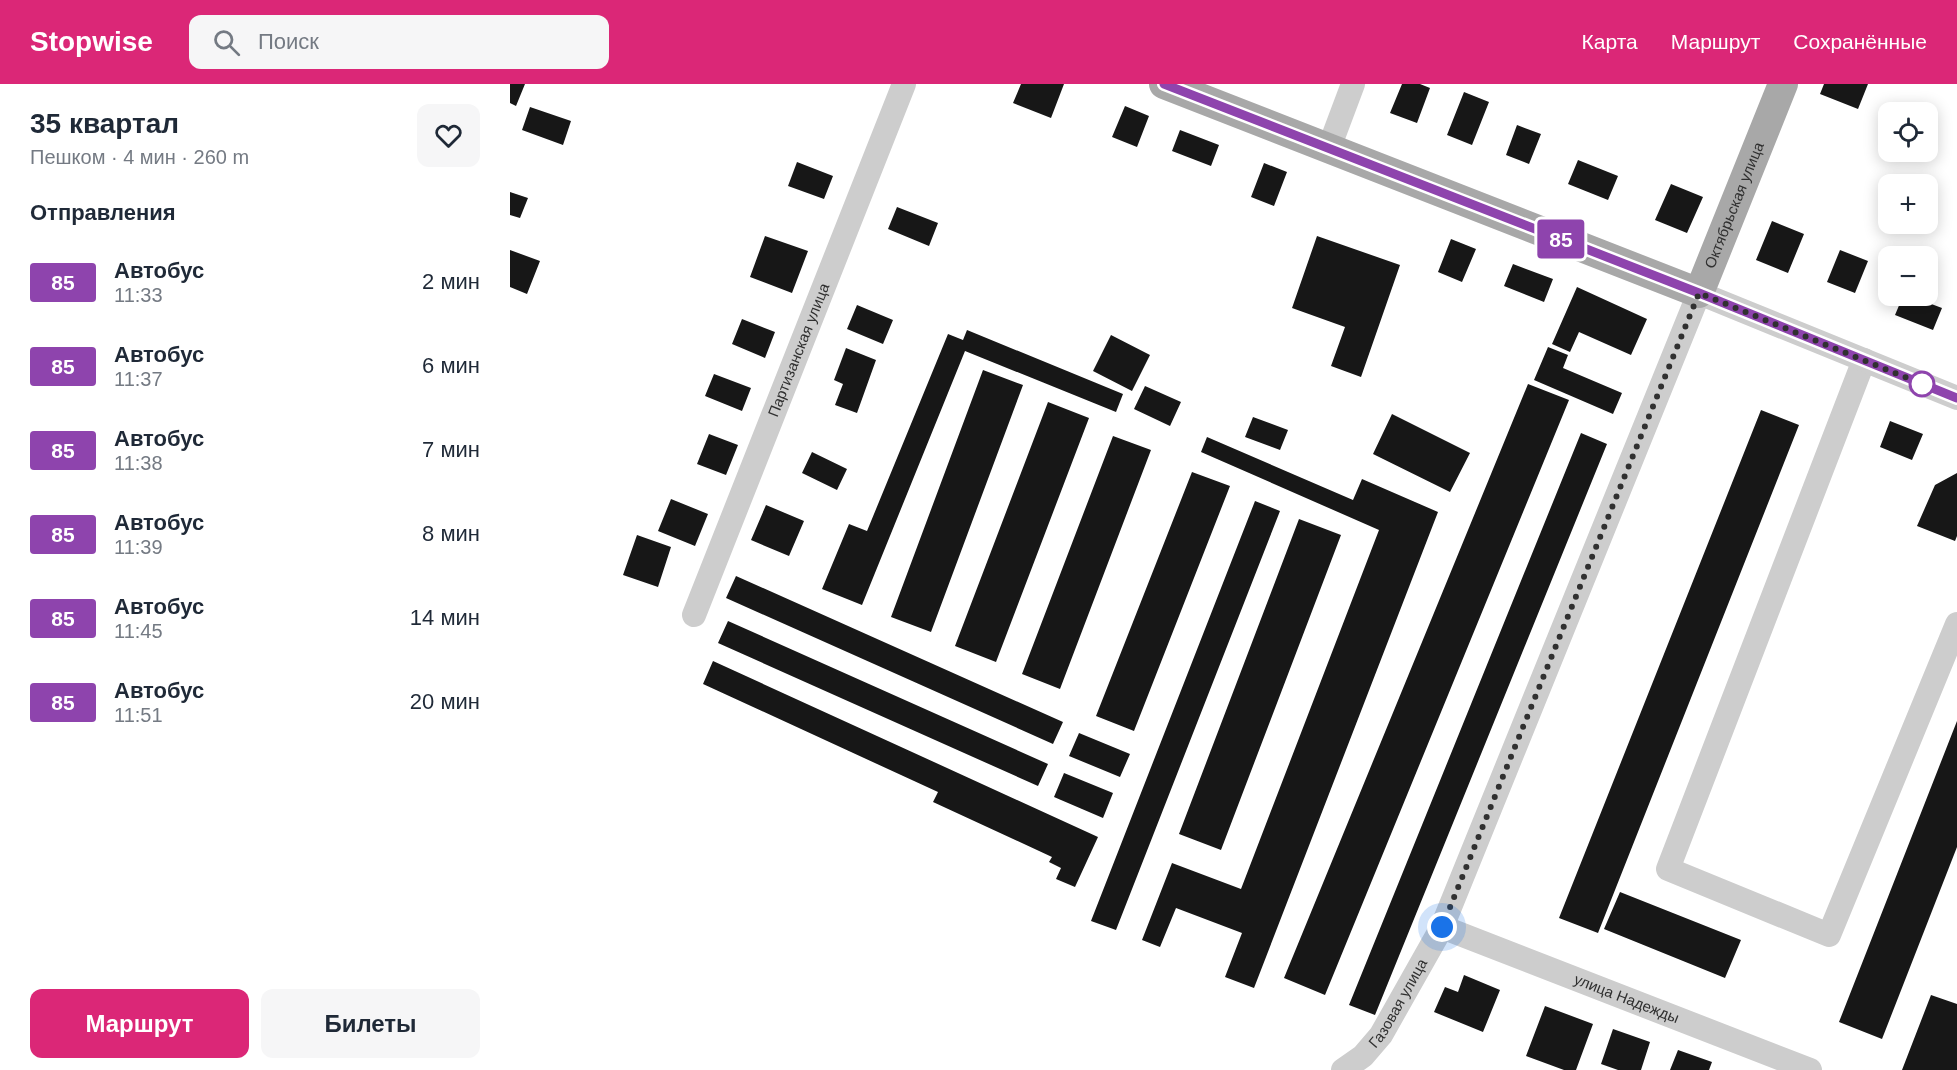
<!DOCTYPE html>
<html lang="ru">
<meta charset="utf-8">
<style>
:root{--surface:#fff;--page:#f6f6f7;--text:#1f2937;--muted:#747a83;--accent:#db2777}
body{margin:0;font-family:Arial,sans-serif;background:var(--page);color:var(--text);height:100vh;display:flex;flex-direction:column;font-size:22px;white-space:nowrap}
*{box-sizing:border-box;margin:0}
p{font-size:20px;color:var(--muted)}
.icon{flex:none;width:33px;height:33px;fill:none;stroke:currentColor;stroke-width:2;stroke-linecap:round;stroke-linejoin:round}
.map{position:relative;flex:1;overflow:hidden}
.side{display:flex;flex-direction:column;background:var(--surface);width:510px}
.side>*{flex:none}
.badge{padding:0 12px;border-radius:4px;font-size:21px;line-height:39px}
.controls{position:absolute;left:1368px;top:18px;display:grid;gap:12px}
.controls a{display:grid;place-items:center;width:60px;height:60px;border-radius:12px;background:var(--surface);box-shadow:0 3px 15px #0003;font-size:30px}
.you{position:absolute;width:30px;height:30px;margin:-15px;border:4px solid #fff;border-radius:50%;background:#1a73e8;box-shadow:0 0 0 9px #1a73e833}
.map>.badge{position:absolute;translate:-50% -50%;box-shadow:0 0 0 3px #fff}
h2{padding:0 30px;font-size:22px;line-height:54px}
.round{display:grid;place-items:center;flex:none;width:63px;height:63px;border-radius:12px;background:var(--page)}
.headline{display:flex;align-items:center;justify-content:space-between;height:102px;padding:0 30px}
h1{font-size:28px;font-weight:700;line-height:45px}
.primary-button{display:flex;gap:12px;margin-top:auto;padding:12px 30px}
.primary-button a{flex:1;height:69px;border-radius:12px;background:var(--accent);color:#fff;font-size:24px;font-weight:700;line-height:69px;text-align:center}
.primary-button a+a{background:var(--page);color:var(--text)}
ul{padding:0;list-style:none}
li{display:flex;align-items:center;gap:18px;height:84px;padding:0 30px}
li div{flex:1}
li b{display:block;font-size:22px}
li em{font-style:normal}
li .badge{min-width:66px;font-weight:700;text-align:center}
header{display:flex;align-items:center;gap:36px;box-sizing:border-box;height:84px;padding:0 30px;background:var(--accent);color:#fff}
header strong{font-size:28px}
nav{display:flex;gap:33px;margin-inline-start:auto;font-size:21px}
.search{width:420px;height:54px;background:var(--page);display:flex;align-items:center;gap:15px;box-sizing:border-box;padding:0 21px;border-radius:12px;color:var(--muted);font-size:22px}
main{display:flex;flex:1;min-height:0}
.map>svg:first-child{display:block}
</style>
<header>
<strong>Stopwise</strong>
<div class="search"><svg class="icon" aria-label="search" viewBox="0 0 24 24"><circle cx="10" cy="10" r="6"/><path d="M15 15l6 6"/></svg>Поиск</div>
<nav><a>Карта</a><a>Маршрут</a><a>Сохранённые</a></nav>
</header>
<main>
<section class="side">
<div class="headline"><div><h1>35 квартал</h1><p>Пешком · 4 мин · 260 m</p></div><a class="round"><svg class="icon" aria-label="heart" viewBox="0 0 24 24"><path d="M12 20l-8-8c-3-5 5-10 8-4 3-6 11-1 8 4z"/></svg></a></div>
<h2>Отправления</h2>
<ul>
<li><span class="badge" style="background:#8e44ad;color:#fff">85</span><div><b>Автобус</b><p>11:33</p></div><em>2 мин</em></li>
<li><span class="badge" style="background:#8e44ad;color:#fff">85</span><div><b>Автобус</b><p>11:37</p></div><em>6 мин</em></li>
<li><span class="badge" style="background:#8e44ad;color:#fff">85</span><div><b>Автобус</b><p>11:38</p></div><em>7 мин</em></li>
<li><span class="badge" style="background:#8e44ad;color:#fff">85</span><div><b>Автобус</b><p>11:39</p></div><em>8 мин</em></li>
<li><span class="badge" style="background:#8e44ad;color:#fff">85</span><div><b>Автобус</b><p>11:45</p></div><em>14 мин</em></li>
<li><span class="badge" style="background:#8e44ad;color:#fff">85</span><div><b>Автобус</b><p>11:51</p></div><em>20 мин</em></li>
</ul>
<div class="primary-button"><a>Маршрут</a><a>Билеты</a></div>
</section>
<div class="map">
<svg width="1447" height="986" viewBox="0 0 1447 986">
<rect width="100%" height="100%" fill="#fff"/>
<path fill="#171717" d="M 0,0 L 15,0 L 6,22 L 0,19 Z
M 511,0 L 554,0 L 541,34 L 503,19 Z
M 892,0 L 910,0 L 920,4 L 907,39 L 880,29 Z
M 1314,0 L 1358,0 L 1348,25 L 1310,10 Z
M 954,8 L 979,18 L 962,61 L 937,51 Z
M 615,22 L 639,32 L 627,63 L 602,53 Z
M 20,23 L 61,37 L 53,61 L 12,46 Z
M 1007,41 L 1031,50 L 1019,80 L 996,71 Z
M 670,46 L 709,61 L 701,82 L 662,67 Z
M 1068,76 L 1108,92 L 1098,116 L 1058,100 Z
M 287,78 L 323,92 L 314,115 L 278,102 Z
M 754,79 L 777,88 L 764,122 L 741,113 Z
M 1161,100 L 1193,113 L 1177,149 L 1145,136 Z
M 0,108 L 18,114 L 10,134 L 0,131 Z
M 387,123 L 428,139 L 419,162 L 378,145 Z
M 1262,137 L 1294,150 L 1278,189 L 1246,176 Z
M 255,152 L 298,167 L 282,209 L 240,193 Z
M 807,152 L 890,181 L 851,293 L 821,282 L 835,243 L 782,224 Z
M 941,155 L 966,165 L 952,198 L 928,188 Z
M 0,166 L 30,177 L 17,210 L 0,203 Z
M 1330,166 L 1358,177 L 1345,209 L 1317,198 Z
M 1003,180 L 1043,195 L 1034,218 L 994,202 Z
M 1067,203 L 1137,235 L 1121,271 L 1069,248 L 1060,268 L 1042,260 Z
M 1393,212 L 1400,212 L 1432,224 L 1423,246 L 1385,231 Z
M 347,221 L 383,236 L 373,260 L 337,245 Z
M 232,235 L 265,248 L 255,274 L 222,260 Z
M 457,246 L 613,310 L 606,328 L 455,267 L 352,521 L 312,505 L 339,440 L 357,447 L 438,250 L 453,256 Z
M 601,251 L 640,271 L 622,307 L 583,287 Z
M 1038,263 L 1058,271 L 1053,284 L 1112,309 L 1103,330 L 1024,296 Z
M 336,264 L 366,276 L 347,329 L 325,321 L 333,300 L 324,296 Z
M 473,286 L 513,301 L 421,548 L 381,533 Z
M 204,290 L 241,304 L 232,327 L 195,312 Z
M 1018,300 L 1059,316 L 815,911 L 774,894 Z
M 635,302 L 671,318 L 660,342 L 624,325 Z
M 538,318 L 579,334 L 486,578 L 445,562 Z
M 1251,326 L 1289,341 L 1088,849 L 1049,834 Z
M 882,330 L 960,369 L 940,408 L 863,370 Z
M 743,333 L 778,346 L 770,366 L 735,353 Z
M 1380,337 L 1413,350 L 1402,376 L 1370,363 Z
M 1071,349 L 1097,360 L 865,931 L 839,921 Z
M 199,350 L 228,361 L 216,391 L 187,380 Z
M 603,352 L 641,366 L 550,605 L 512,590 Z
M 697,353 L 843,416 L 852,395 L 928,428 L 744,904 L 715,893 L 732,849 L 666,824 L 650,863 L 632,856 L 662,779 L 731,805 L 869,446 L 691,368 Z
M 302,368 L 337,385 L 327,406 L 292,389 Z
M 682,388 L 720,402 L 624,647 L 586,632 Z
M 1447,389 L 1447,452 L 1445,457 L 1407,442 L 1425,401 Z
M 161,415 L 198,430 L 185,462 L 148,447 Z
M 745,417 L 770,427 L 606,846 L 581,837 Z
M 256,421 L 294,437 L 279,472 L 241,456 Z
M 789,435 L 831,451 L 711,766 L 669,750 Z
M 127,451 L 161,463 L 148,503 L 113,491 Z
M 226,492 L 553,638 L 543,660 L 216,514 Z
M 218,537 L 538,680 L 528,702 L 208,559 Z
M 203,577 L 588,753 L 565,803 L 546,795 L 551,784 L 539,778 L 542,773 L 423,718 L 428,708 L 193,600 Z
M 1447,637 L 1447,763 L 1372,955 L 1329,938 Z
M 569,649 L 620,670 L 610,693 L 559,672 Z
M 554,689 L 603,709 L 593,734 L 544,713 Z
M 1110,808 L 1231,856 L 1215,894 L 1094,845 Z
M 954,891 L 990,906 L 973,948 L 924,928 L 935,903 L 948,908 Z
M 1421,911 L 1447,920 L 1447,986 L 1392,986 Z
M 1035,922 L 1083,940 L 1066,986 L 1054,986 L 1016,972 Z
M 1103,945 L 1140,958 L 1131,986 L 1108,986 L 1091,980 Z
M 1168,966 L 1202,978 L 1199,986 L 1160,986 Z"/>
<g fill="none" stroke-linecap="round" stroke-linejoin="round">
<g stroke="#cdcdcd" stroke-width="24">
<path d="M 819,64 L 843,0"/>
<path d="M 1354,276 L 1158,785 L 1319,851 L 1447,540"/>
<path id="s1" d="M 184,531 L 394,0"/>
<path id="s2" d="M 932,843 L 1300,986"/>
<path id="s3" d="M 833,986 L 853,972 L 871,951 L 932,843 L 1189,209 L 1447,314"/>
</g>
<path stroke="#a8a8a8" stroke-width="30" id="s4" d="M 654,0 L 1189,209 L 1273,0"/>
</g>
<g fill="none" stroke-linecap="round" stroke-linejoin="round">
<defs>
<path id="line" d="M 654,0 L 1189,209 L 1447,314"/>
</defs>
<use href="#line" stroke="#fff" stroke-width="14"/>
<use href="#line" stroke="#8e44ad" stroke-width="9"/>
<path stroke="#303030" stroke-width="6" stroke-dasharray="0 10.8" d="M 932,843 L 1189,209 L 1412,300"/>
</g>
<circle fill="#fff" stroke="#8e44ad" stroke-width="3" cx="1412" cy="300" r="12"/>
<g text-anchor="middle" stroke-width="6" stroke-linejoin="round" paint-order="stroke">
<g font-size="15" fill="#303030" stroke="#fff">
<text dy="5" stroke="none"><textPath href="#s4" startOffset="669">Октябрьская улица</textPath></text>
<text dy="5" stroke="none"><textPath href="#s1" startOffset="285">Партизанская улица</textPath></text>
<text dy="5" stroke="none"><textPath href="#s2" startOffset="198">улица Надежды</textPath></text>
<text dy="5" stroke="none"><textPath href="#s3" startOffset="88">Газовая улица</textPath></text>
</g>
</g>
</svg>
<div class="controls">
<a><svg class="icon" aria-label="locate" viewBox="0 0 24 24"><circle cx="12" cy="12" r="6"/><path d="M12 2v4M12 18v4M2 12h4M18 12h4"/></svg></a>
<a>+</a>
<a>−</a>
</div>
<div class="you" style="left:932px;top:843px"></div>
<b class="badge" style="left:1051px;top:155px;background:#8e44ad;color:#fff">85</b>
</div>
</main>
